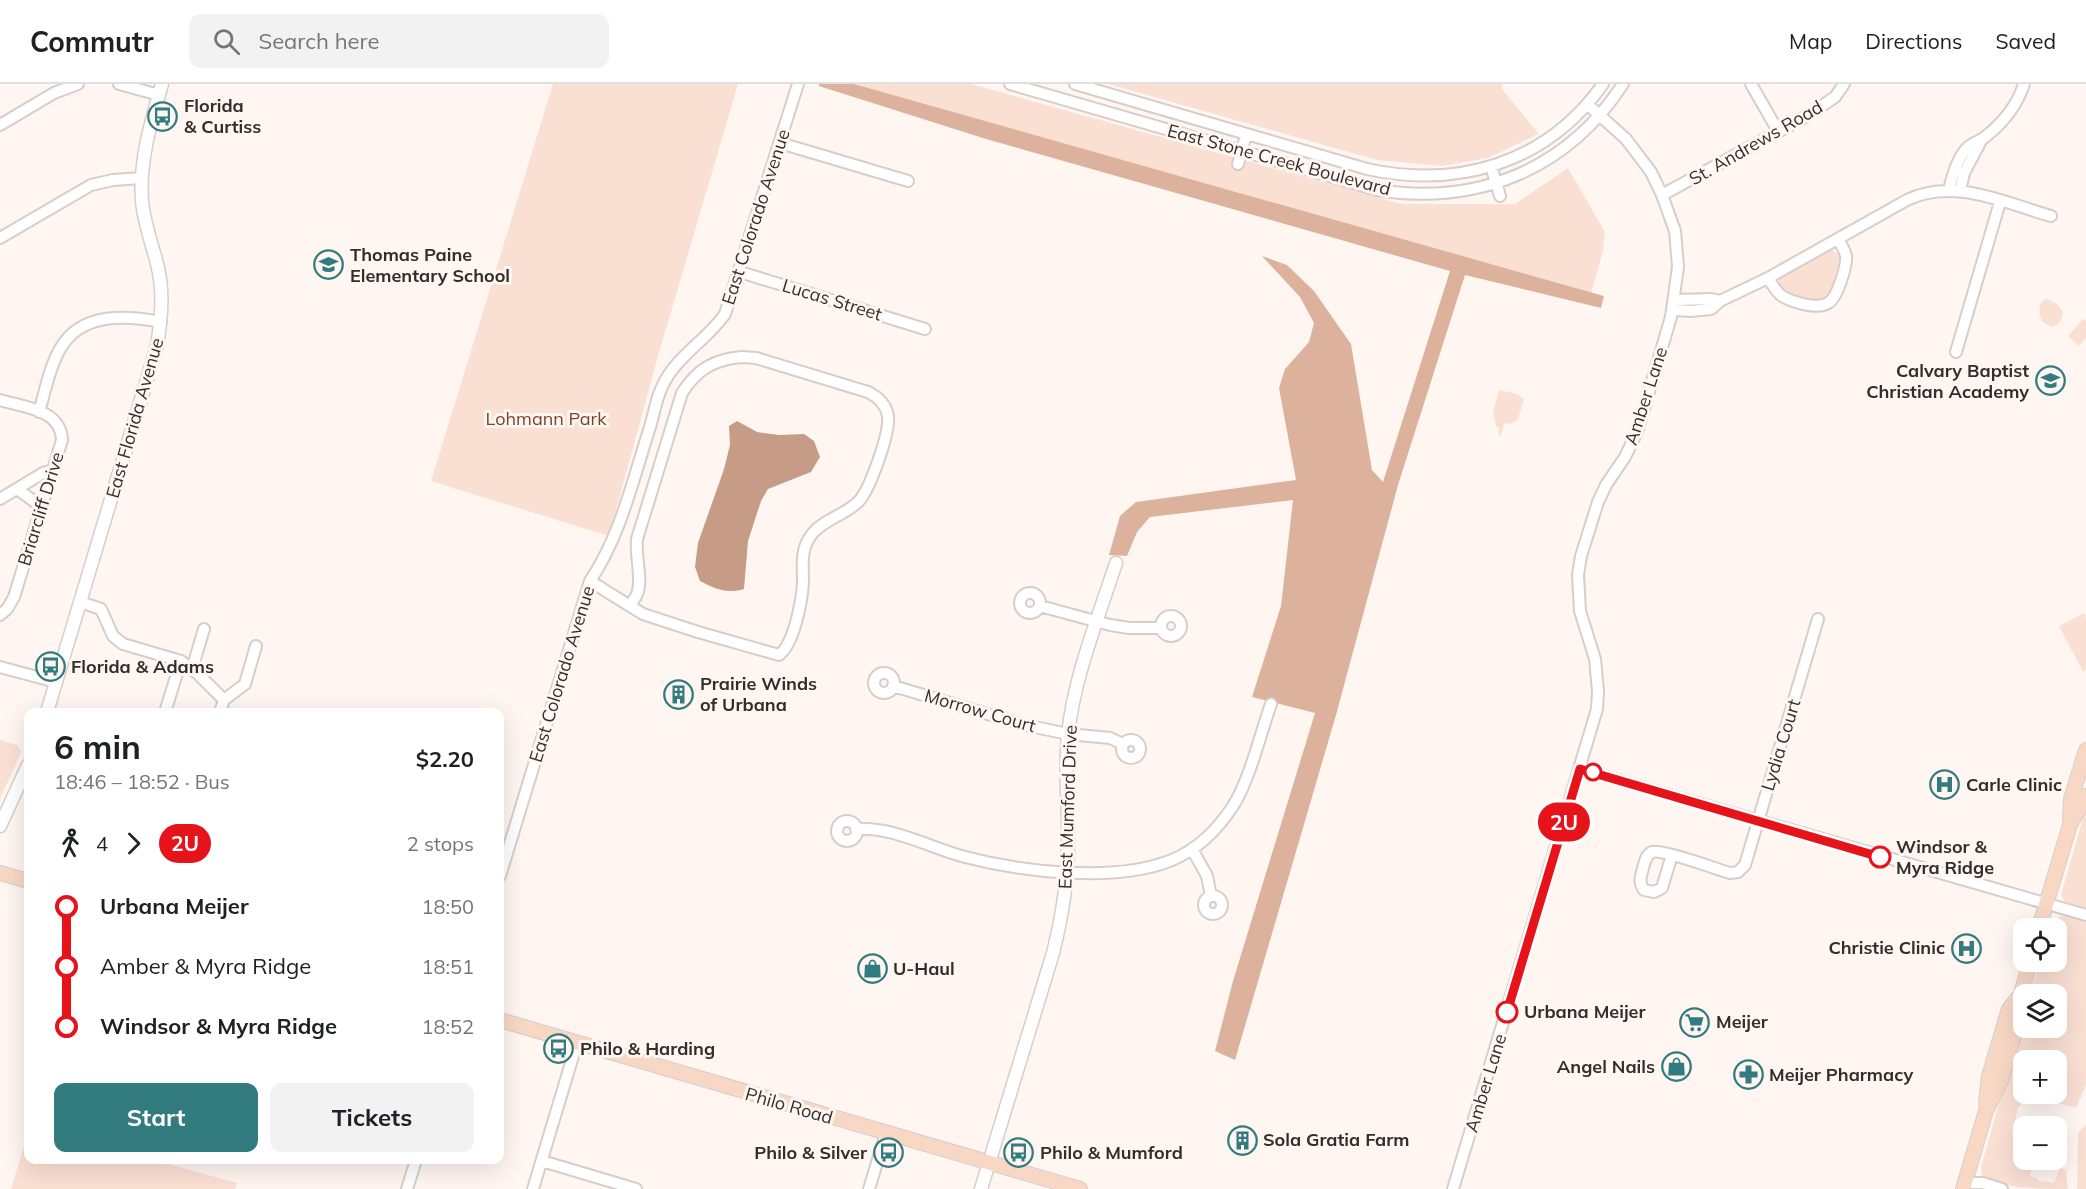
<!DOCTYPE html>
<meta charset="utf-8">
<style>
:root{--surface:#fff;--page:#f2f2f2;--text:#202124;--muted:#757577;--line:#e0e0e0;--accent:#327b7e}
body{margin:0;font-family:Mulish,sans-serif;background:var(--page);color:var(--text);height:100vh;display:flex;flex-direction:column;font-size:22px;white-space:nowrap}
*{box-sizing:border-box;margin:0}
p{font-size:20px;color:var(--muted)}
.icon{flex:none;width:33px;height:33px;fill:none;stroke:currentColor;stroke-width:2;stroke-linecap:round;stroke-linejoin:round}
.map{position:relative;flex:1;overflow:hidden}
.drawer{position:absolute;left:24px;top:624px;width:480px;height:456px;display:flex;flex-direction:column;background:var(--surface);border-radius:12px;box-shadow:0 6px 24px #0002}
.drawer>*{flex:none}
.badge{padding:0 12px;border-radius:20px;font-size:21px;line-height:39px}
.tools{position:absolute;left:2013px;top:834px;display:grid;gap:12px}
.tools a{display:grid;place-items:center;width:54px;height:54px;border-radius:12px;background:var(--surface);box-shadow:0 6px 24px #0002;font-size:30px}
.map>.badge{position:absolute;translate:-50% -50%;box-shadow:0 0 0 3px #fff}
.legs{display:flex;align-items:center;gap:9px;height:66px;padding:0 30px;font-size:20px}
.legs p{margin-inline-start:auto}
.summary{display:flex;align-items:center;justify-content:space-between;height:102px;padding:0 30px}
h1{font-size:33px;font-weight:700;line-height:45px}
.cta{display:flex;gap:12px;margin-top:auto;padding:12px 30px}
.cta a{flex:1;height:69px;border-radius:12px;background:var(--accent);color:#fff;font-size:24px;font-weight:700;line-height:69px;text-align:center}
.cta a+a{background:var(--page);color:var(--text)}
ul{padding:0 30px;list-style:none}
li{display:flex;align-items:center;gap:21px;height:60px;font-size:22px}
li i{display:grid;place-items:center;width:9px;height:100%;margin:0 8px;background:currentColor}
li i::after{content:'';width:15px;height:15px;margin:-8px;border:4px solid;border-radius:50%;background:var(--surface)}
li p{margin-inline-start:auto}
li:first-child i{background:linear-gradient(#0000 50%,currentColor 0)}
li:last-child i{background:linear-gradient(currentColor 50%,#0000 0)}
header{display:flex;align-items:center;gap:36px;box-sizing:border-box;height:84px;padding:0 30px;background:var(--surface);border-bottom:2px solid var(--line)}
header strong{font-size:28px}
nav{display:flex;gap:33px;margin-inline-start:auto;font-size:21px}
.search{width:420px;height:54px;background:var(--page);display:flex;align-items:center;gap:15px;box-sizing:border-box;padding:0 21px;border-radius:12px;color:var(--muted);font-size:22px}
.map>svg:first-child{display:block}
</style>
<header>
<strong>Commutr</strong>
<div class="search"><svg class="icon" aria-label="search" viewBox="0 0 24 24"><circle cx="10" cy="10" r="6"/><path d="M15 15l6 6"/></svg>Search here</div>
<nav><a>Map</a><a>Directions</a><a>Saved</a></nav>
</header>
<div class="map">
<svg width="2086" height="1105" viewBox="0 0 2086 1105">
<rect width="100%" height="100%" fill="#fff6f2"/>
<path fill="#fae0d3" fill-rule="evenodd" d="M 553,0 L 738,0 L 658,272 L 609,452 L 431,397 Z
M 854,0 L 971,0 L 1401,120 L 1515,120 L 1568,84 L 1605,148 L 1603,167 L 1591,209 Z
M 1108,0 L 1502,0 L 1502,5 L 1539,50 L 1488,74 L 1442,82 L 1377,76 Z
M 1832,166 L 1839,171 L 1839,176 C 1837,186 1835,205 1827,213 C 1818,223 1780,211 1778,197 L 1782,192 L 1827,167 Z
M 2045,215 C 2052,215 2060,222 2063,228 C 2062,235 2060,241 2052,243 L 2042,238 C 2039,229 2037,220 2045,215 Z
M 2083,235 L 2086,237 L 2086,254 L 2079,262 L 2068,252 Z
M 1499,306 L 1517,310 L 1524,315 L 1518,335 L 1511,340 L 1505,339 L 1500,352 L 1498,351 L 1499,344 L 1496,342 L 1493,328 Z
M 2084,529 L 2086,534 L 2086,585 L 2083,588 L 2059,542 Z
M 0,656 L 17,661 L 21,668 L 0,715 Z
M 2086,723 L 2086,826 L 2065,818 L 2061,811 Z
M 2062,832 L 2069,832 L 2086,837 L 2086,1001 L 2076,1024 L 2026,1011 L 2024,1018 L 2018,1023 L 2012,1051 L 2023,1055 L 2024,1076 L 2034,1076 L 2030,1092 L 2038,1095 L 2038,1097 L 2054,1099 L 2059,1086 L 2049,1082 L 2055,1079 L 2066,1087 L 2068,1105 C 2040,1105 2006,1105 1982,1093 L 1981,1083 L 2023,933 L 2024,944 L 2056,944 L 2056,910 L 2030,910 L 2040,878 L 2056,878 L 2056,844 L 2050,844 L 2056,835 ZM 2024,976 L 2056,976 L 2056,1010 L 2024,1010 Z
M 2086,1040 L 2086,1105 L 2077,1105 L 2078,1049 Z
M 28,1049 L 28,1076 L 154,1076 L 237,1099 L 235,1105 L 11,1105 Z"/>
<path fill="#ddb29c" d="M 819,0 L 854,0 L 1604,212 L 1601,224 L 1465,191 L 1398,401 L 1336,631 L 1235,976 L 1215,967 L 1233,897 L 1315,629 L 1252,613 L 1281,522 L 1293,416 L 1150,433 L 1137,448 L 1127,472 L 1109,471 L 1120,432 L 1136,418 L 1296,396 L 1279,304 L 1285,285 L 1309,258 L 1314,239 L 1300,213 L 1262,172 L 1287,181 L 1314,207 L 1351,260 L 1372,386 L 1383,398 L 1450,187 L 986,55 L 819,2 Z"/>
<path fill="#c69c87" d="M 737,337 L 757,348 L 779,351 L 804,350 L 814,357 L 820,373 L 811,388 L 768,405 L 761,417 L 748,457 L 744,505 C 727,510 715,505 700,497 L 695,483 L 698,459 L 724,385 L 730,361 L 729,342 Z"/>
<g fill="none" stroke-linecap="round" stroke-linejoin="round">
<defs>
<path id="minor" d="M 119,0 L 159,11
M 1010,0 L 1377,106 C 1477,122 1567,86 1623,0
M 1075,0 L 1367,85 C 1459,105 1547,79 1603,0
M 1751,0 L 1778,47
M 0,41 L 54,9 L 78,0
M 780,59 L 908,97
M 1238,80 L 1246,51
M 1491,82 L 1500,112
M 1949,107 C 1952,92 1957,74 1968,63 C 1973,59 1980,57 1985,53 C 2003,39 2017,22 2024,0
M 1960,107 L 1964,89 L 1982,55
M 1662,111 L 1807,32 L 1835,13 L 1844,0
M 0,154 L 91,101 L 113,96 L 142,94
M 740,188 L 925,245
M 1768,194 C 1772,200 1776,208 1782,212 C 1792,218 1817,226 1828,219 C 1837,215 1847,182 1846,172 C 1845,166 1841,161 1838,155
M 1675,216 L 1711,215 L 1720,217
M 1673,226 L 1691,227 L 1711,225 L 1720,217 L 1768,194 L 1907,116 C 1953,93 2005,119 2051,132
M 1956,268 L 2000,118
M 742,273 L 756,274 L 868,308 C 878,313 886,320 888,332 C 890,349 870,406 858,418 C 845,431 824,435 812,450 C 800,465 803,481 803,498 C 802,517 794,560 779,571 L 698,548 L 643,530 L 630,522 C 632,517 636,514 637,510 C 643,496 635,472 637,455 L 682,309 C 697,285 715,275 742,273 Z
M 0,316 C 23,323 61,325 62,356 L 14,513 L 7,525 L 0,531
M 39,328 C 45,308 49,284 60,265 C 81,228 125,231 161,238
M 17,405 L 42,423
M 0,415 L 43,389 L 53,386
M 590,497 L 630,522
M1020 519a10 10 0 1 1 20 0a10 10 0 1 1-20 0Z
M 80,518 L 101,525 L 113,552 L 123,560 L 181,577 L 198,590 L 224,616
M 1040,522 L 1110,541 L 1129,544 L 1161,544
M1161 542a10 10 0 1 1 20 0a10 10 0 1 1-20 0Z
M 0,583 L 56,598
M 192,585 L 204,545
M874 599a10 10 0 1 1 20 0a10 10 0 1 1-20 0Z
M 893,602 L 1025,641 L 1068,650 L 1110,654 L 1123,660
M 165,628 L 181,577
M 220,628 L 224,616 L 245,600 L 256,562
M1122 665a9 9 0 1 1 18 0a9 9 0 1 1-18 0Z
M 1580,685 L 2086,831
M837 747a10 10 0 1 1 20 0a10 10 0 1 1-20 0Z
M 856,745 C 895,743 928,763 965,773 C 1023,788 1116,799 1172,776 C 1198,765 1218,745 1233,722 C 1250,695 1260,651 1271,620
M 1192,765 L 1207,792 L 1211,812
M 1672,771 L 1662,804 L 1654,808 L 1644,806 C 1638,798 1641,792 1643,784 C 1645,777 1646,771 1652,768 C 1662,765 1716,785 1730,789 L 1738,788 L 1745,781 L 1818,535
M 500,792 L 590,497 C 621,451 633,395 650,343 C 654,330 656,315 662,303 C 675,273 707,256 725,230 L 798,0
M1204 821a9 9 0 1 1 18 0a9 9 0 1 1-18 0Z
M 542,1077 L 636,1105
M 1965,1099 L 1983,1099 L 2002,1105
M 407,1105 L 416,1076
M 533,1105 L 577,959
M 869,1105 L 886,1049
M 1453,1105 L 1597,625 L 1598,607 L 1595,575 L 1580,527 L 1578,491 L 1581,472 L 1598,418 L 1606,401 L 1625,373 L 1637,348 L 1671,233 L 1678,183 L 1675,147 L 1662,111 L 1651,88 L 1626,55 L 1587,20"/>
<path id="tertiary" d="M 47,628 L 157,262 C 161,236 164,210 158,184 C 153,162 144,140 142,117 C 139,77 151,38 162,0
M 0,742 L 28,681
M 981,1105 L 1053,869 C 1062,833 1068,798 1068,761 C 1069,724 1064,687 1068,651 C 1074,592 1098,535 1116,479"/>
<path id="secondary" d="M 2071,739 L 2086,712
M 0,789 L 28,797
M 2039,844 L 2070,741 L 2071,715 L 2086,666
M 500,936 L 1080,1105
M 1986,1019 L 1989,992 L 2009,925 L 2021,910
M 1963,1105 L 1986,1027 L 2001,996 L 2021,928 L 2021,910 L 2030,878"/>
</defs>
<use href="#minor" stroke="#d6ceca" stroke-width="14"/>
<use href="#tertiary" stroke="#d6ceca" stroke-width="15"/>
<use href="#secondary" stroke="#d6ceca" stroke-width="16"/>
<use href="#minor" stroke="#fff" stroke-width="10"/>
<use href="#tertiary" stroke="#fff" stroke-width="12"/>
<use href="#secondary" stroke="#f8d8c5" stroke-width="14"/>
</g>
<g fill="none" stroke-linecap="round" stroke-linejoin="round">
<defs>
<path id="line-1" d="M 1507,928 L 1580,685 L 1880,773"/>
</defs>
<use href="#line-1" stroke="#fff" stroke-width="14"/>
<use href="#line-1" stroke="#e7131a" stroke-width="9"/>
</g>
<defs>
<symbol id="bus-ring" viewBox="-11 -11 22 22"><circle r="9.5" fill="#fff6f2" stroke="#327b7e" stroke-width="1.5"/><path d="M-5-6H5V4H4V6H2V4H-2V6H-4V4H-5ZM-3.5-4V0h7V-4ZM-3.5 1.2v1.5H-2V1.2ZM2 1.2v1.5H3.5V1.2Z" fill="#327b7e"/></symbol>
<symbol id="school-ring" viewBox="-11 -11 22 22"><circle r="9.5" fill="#fff6f2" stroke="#327b7e" stroke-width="1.5"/><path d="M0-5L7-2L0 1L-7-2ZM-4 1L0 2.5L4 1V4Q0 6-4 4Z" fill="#327b7e"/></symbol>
<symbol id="building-ring" viewBox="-11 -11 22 22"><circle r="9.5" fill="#fff6f2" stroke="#327b7e" stroke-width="1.5"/><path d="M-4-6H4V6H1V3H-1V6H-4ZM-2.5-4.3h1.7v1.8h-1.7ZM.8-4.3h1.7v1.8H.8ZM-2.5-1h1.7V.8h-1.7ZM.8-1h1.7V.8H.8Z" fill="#327b7e"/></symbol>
<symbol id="hospital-ring" viewBox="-11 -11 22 22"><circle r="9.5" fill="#fff6f2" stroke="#327b7e" stroke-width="1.5"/><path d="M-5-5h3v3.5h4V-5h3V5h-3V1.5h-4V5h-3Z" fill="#327b7e"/></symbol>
<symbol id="shop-ring" viewBox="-11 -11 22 22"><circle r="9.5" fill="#fff6f2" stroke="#327b7e" stroke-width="1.5"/><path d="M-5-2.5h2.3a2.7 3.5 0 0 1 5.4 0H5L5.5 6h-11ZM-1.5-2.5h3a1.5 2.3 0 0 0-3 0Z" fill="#327b7e"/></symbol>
<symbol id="supermarket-ring" viewBox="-11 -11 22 22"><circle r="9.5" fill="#fff6f2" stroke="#327b7e" stroke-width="1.5"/><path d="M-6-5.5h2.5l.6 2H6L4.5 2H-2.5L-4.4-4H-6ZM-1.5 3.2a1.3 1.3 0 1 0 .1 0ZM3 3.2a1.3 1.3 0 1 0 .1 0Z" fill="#327b7e"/></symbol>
<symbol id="pharmacy-ring" viewBox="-11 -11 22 22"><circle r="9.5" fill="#fff6f2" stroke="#327b7e" stroke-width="1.5"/><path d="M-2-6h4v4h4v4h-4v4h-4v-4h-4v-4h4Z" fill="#327b7e"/></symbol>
</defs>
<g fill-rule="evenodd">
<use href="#bus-ring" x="146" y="16" width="33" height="33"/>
<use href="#school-ring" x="312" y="164" width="33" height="33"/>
<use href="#school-ring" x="2034" y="280" width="33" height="33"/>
<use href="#bus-ring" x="34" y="566" width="33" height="33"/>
<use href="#building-ring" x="662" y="594" width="33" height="33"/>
<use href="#hospital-ring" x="1928" y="684" width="33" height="33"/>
<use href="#hospital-ring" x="1950" y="848" width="33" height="33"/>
<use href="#shop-ring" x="856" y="868" width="33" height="33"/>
<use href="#supermarket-ring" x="1678" y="922" width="33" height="33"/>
<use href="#bus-ring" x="542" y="948" width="33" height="33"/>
<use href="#shop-ring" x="1660" y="966" width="33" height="33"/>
<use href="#pharmacy-ring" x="1732" y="974" width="33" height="33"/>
<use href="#building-ring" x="1226" y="1040" width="33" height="33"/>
<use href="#bus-ring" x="872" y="1052" width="33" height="33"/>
<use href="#bus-ring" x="1002" y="1052" width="33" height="33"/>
</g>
<g fill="#fff" stroke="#e7131a" stroke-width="3">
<circle cx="1593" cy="688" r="8"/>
<circle cx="1880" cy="773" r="10"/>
<circle cx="1507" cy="928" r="10"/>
</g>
<g text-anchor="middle" stroke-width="6" stroke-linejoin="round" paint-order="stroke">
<g font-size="18" font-weight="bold" fill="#312e2c" stroke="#fff6f2" text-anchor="start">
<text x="184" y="28">Florida<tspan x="184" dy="21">&amp; Curtiss</tspan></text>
<text x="350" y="177">Thomas Paine<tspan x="350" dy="21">Elementary School</tspan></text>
<text x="2029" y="293" text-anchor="end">Calvary Baptist<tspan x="2029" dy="21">Christian Academy</tspan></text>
<text x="71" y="589">Florida &amp; Adams</text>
<text x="700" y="606">Prairie Winds<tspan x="700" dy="21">of Urbana</tspan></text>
<text x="1966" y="707">Carle Clinic</text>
<text x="1945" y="870" text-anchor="end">Christie Clinic</text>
<text x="893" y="891">U-Haul</text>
<text x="1716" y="944">Meijer</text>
<text x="580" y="971">Philo &amp; Harding</text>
<text x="1655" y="989" text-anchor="end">Angel Nails</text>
<text x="1769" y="997">Meijer Pharmacy</text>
<text x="1263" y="1062">Sola Gratia Farm</text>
<text x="867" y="1075" text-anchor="end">Philo &amp; Silver</text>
<text x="1040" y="1075">Philo &amp; Mumford</text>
</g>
<g font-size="18" fill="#312e2c" stroke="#fff6f2">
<text transform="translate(1756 59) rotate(-30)" y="6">St. Andrews Road</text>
<text transform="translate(1279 76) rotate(15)" y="6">East Stone Creek Boulevard</text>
<text transform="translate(756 133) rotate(-72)" y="6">East Colorado Avenue</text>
<text transform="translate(832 216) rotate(17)" y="6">Lucas Street</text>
<text transform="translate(1646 312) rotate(-72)" y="6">Amber Lane</text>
<text transform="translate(135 334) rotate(-74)" y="6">East Florida Avenue</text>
<text transform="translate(41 425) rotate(-73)" y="6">Briarcliff Drive</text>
<text transform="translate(562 590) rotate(-73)" y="6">East Colorado Avenue</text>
<text transform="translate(980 627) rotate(16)" y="6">Morrow Court</text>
<text transform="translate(1781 661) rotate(-73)" y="6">Lydia Court</text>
<text transform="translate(1068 723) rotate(-88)" y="6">East Mumford Drive</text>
<text transform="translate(1486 999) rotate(-73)" y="6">Amber Lane</text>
<text transform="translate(789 1022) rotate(16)" y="6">Philo Road</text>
</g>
<g font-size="18" fill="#7d4526" stroke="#fff6f2">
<text x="546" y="341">Lohmann Park</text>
</g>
<g font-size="18" font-weight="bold" fill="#312e2c" stroke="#fff6f2" text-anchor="start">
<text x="1896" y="769">Windsor &amp;<tspan x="1896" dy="21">Myra Ridge</tspan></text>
<text x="1524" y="934">Urbana Meijer</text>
</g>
</g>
</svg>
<div class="tools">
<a><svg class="icon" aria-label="locate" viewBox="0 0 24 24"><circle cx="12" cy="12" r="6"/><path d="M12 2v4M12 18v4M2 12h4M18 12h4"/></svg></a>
<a><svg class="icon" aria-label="layers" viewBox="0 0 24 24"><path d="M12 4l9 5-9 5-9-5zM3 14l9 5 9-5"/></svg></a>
<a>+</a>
<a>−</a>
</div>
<b class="badge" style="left:1564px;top:738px;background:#e7131a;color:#fff">2U</b>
<section class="drawer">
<div class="summary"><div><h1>6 min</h1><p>18:46 – 18:52 · Bus</p></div><b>$2.20</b></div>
<div class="legs"><svg class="icon" aria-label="walk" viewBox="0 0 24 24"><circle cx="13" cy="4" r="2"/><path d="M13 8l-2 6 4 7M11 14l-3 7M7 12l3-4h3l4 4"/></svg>4<svg class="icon" aria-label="forward" viewBox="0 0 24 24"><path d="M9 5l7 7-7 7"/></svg><b class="badge" style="background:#e7131a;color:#fff">2U</b><p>2 stops</p></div>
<ul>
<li><i style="color:#e7131a"></i><b>Urbana Meijer</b><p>18:50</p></li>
<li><i style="color:#e7131a"></i><span>Amber &amp; Myra Ridge</span><p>18:51</p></li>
<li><i style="color:#e7131a"></i><b>Windsor &amp; Myra Ridge</b><p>18:52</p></li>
</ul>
<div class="cta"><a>Start</a><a>Tickets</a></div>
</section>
</div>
